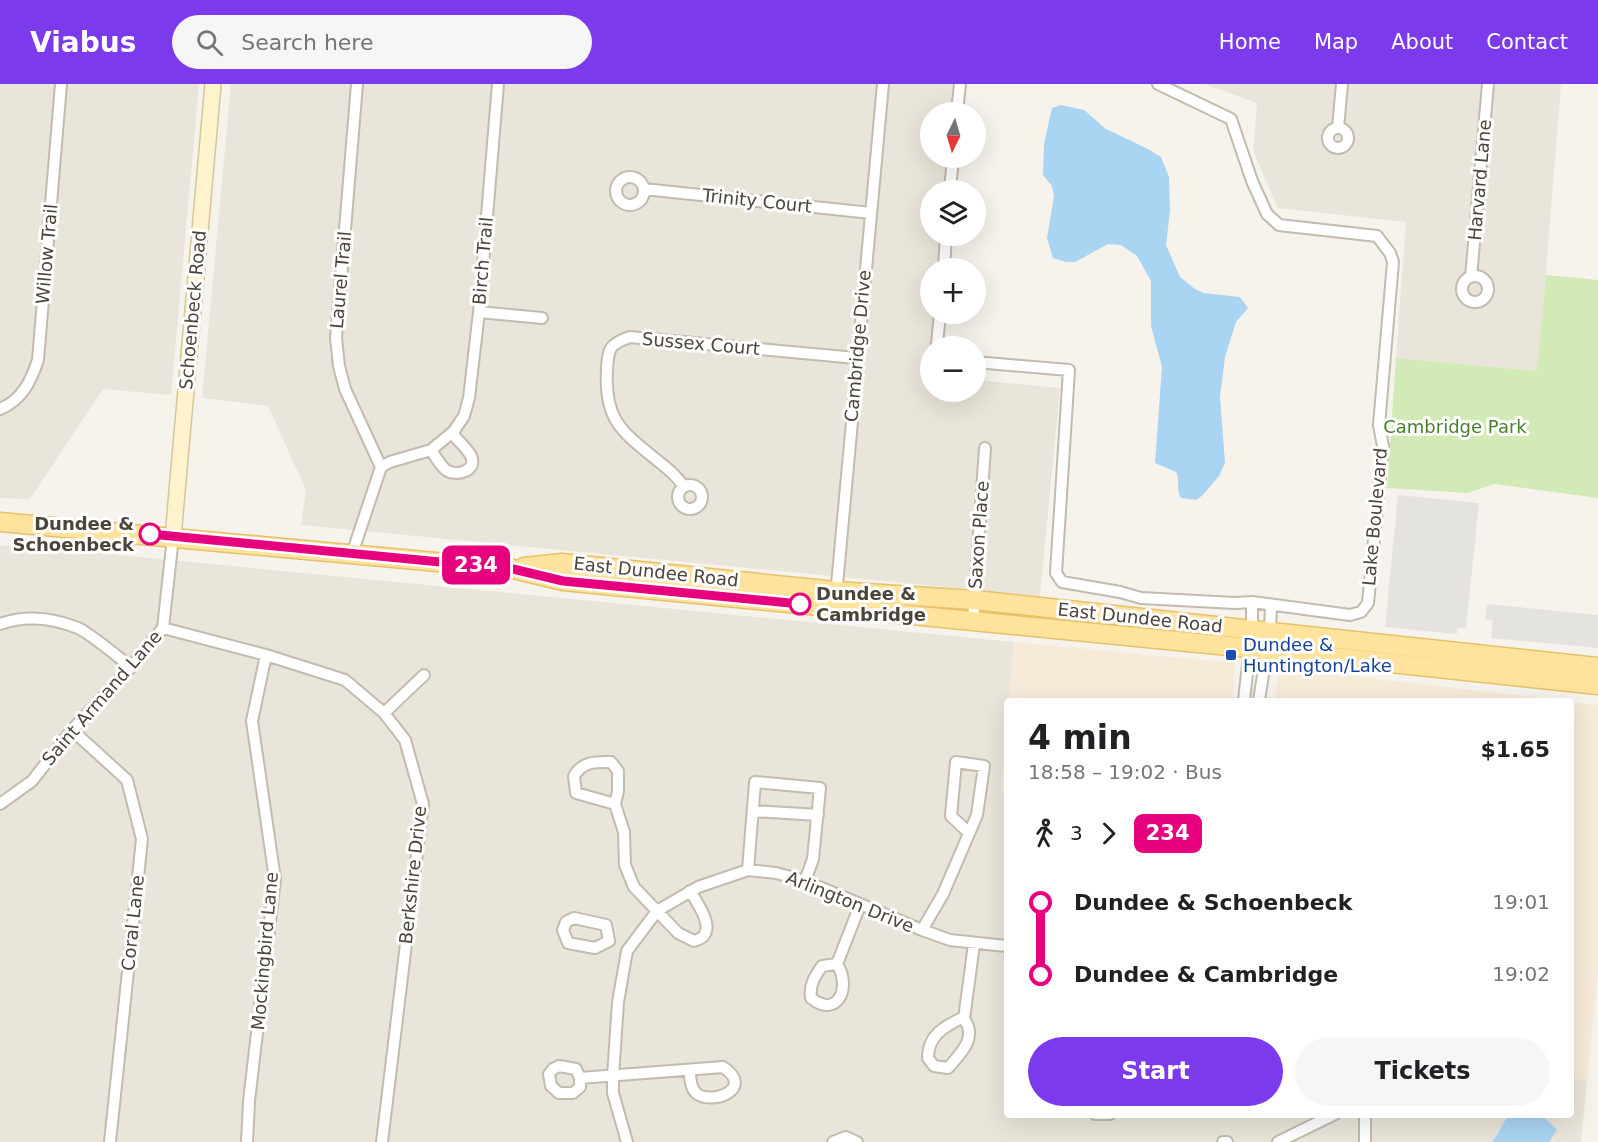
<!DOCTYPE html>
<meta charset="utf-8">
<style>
:root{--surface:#fff;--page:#f6f6f6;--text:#202124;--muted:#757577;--accent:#7c3aed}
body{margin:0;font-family:"DejaVu Sans",sans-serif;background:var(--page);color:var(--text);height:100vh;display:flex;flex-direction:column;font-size:22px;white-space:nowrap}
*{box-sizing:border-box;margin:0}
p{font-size:20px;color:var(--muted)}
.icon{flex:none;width:33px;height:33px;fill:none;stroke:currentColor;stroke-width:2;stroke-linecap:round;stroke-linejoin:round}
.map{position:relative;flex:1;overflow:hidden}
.drawer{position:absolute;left:1004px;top:614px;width:570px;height:420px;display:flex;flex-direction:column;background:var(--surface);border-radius:6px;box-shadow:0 6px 24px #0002}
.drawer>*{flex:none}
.badge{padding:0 12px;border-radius:9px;font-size:21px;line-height:39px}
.needle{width:39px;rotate:185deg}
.buttons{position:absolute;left:920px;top:18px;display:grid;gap:12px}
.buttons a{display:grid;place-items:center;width:66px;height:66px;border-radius:50%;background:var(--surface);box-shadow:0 6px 24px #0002;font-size:30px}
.map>.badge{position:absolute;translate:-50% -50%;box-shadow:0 0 0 3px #fff}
.legs{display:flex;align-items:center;gap:9px;height:66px;padding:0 24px;font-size:20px}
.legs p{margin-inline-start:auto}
.summary{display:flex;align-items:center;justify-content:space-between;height:102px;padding:0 24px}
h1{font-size:33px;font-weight:700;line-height:45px}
.button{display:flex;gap:12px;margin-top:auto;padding:12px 24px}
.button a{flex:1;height:69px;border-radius:36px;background:var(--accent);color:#fff;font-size:24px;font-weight:700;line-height:69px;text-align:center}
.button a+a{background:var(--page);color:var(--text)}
ul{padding:0 24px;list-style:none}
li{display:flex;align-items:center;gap:21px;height:72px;font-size:22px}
li i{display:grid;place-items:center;width:9px;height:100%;margin:0 8px;background:currentColor}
li i::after{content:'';width:15px;height:15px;margin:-8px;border:4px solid;border-radius:50%;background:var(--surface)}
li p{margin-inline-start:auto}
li:first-child i{background:linear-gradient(#0000 50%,currentColor 0)}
li:last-child i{background:linear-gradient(currentColor 50%,#0000 0)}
header{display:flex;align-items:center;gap:36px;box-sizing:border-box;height:84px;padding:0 30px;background:var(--accent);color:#fff}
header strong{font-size:28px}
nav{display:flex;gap:33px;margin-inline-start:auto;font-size:21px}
.search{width:420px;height:54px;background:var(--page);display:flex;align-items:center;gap:15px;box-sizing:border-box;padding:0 21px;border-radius:33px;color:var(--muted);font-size:22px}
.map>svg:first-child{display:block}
</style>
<header>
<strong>Viabus</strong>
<div class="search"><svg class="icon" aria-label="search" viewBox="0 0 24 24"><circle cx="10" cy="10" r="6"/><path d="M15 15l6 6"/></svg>Search here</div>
<nav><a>Home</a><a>Map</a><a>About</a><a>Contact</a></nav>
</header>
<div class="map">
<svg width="1598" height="1058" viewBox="0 0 1598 1058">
<rect width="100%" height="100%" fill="#f6f3ec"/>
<path fill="#eae5da" d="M 0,0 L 199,0 L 171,311 L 103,305 L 30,415 L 0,414 Z
M 231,0 L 954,0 L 951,28 L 930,28 L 930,74 L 947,74 L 945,106 L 930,106 L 930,152 L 941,152 L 938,184 L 930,184 L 930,230 L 934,230 L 930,262 L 930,308 L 975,308 L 975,296 L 1060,304 L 1040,512 L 301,441 L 306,406 L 268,322 L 202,314 Z
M 1204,0 L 1561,0 L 1538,287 L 1396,274 L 1406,138 L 1278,124 L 1253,67 L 1257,19 Z
M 16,461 L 1014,558 L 1009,616 L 1006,616 L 1006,645 L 1001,709 L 1006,710 L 1006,1030 L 1570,1030 L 1571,994 L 1587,996 L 1581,1058 L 0,1058 L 0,462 Z"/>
<path fill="#f7ead8" d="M 1014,558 L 1235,579 L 1232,616 L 1009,616 Z
M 1279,583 L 1479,607 L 1560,616 L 1275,616 Z
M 1570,618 L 1598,621 L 1598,889 L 1587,996 L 1570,994 Z
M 1006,645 L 1006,710 L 1001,709 Z"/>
<path fill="#d2eab5" d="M 1546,191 L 1598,196 L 1598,414 L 1494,400 L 1468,409 L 1387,404 L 1396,274 L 1537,287 Z"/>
<path fill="#e5e3e0" d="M 1398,411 L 1479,419 L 1466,544 L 1458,544 L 1457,550 L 1385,543 Z
M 1487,520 L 1598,531 L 1598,564 L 1491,554 L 1493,536 L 1485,535 Z"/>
<path fill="#a9d4f2" d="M 1061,21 L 1084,26 L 1106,45 L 1146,64 L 1161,73 L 1169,93 L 1170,127 L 1166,161 L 1180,193 L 1195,205 L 1204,209 L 1240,213 L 1248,224 L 1236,238 L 1225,273 L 1220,313 L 1225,379 L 1219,392 L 1203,411 L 1196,416 L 1181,414 C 1175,403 1181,397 1176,388 L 1155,379 L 1162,283 L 1151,242 L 1151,197 L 1137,172 L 1121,161 L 1108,160 L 1075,178 L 1066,178 L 1053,174 L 1047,154 L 1054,112 L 1052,102 L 1043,91 L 1044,60 L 1052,24 Z
M 1510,1031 L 1542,1031 L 1557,1046 L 1549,1058 L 1492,1058 C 1500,1049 1501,1039 1510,1031 Z"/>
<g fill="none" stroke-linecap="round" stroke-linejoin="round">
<defs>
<path id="street" d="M 357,0 L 336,254 L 339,282 L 345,305 L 381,383
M 957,28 L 960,0
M1328 54a10 10 0 1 1 20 0a10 10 0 1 1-20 0Z
M 1338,44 L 1342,0
M616 107a14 14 0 1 1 28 0a14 14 0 1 1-28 0Z
M 644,105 L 871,129
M 950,106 L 953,74
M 944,184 L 946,152
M1462 205a13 13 0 1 1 26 0a13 13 0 1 1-26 0Z
M 1471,193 L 1488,0
M 479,228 L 542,234
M 939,262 L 937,260 L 940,230
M 975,278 L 1069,286 L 1056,489 L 1062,498 L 1120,508 L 1141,514 L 1235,519 L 1252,518 L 1350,531 L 1361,528 L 1368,519 L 1383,362 L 1379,341 L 1393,178 L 1390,169 L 1377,152 L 1279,141 L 1267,130 L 1252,97 L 1231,35 L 1158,0
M 0,325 C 22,316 31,297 38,276 L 61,0
M 431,366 C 435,372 440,381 446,386 C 456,393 478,387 471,372 C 467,364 457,356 452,349
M678 413a12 12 0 1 1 24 0a12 12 0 1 1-24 0Z
M 684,403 C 677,392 668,385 658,377 C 622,348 604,336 607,286 C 608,265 609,260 630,253 L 856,274
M 352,470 L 381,383 L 390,378 L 431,366 L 454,347 L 464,332 L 469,314 L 479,228 L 498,0
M 836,512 L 883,0
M 973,537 L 985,364
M 0,540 C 25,531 53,534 78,544 C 91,550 118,573 131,583
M 163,544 L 266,571 L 345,596 L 384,629 L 405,656 L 423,720 L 382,1058
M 1244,616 L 1252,546 L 1252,518
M 1259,616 L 1270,548 L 1271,521
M 384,629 L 424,591
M 72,646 L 127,696 L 142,755 L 110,1058
M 0,720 L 32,697 L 72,646 L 131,583 L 163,544 L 173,453
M 615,720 L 576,709 L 574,692 C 583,677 595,678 611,678 L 618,687 L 618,707 L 615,720 L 624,748 L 625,781 L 634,803 L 678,849 L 694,857 C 720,851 699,821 690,807
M 753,727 L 818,731
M 748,786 L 755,698 L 820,704 L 813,775 L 805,797
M 574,834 L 606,841 L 609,857 L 595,864 L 568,859 L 563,846 L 566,838 Z
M 922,846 L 943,810 L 977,731 L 984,682 L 956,678 L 951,732 L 969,749
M 837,880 C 852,904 837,935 811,914 C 809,901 815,892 822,882 Z
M 837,880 L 860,821
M 964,935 L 962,934 C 943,943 928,952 928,974 L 934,982 L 948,984 C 960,970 978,954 964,935 L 974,860
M 559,982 L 576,985 L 580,994 L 580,1003 L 573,1009 L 559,1009 L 551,1002 L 549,990 L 553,985 Z
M 580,994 L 723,983 C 756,1005 711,1022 696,1009 C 690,1003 690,993 690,986
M 1095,1030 L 1110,1030
M 1365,1030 L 1365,1058
M 247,1058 L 249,1017 L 275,795 L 252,637 L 266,571
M 627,1058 L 613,1009 L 613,992 L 618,918 L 627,867 L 657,827 L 698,803 L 748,786 L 776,789 L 805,797 L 922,846 L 950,856 L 1006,862
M 833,1058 L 846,1053 L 857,1058
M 1223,1058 L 1227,1058
M 1278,1058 L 1335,1030"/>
<path id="secondary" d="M 173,453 L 213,0"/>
<path id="primary" d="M 0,438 L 513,485 L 563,497 L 1249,564 L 1598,601
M 524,483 L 562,479 L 836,507 L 975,516 L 1598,583"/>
</defs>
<use href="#street" stroke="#c2bbae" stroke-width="14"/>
<use href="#secondary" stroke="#d6c79b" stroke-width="18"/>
<use href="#primary" stroke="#e6c16a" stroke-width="21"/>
<use href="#street" stroke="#fff" stroke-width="10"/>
<use href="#secondary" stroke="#fff3cd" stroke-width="15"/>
<use href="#primary" stroke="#ffe39c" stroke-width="18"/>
</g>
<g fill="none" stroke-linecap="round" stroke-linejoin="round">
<defs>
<path id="line-1" d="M 150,450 L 513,485 L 563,497 L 800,520"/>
</defs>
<use href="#line-1" stroke="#fff" stroke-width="14"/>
<use href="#line-1" stroke="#e6007e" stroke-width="9"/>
</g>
<g fill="#fff" stroke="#e6007e" stroke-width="3">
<circle cx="150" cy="450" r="10"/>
<circle cx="800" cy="520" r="10"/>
</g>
<rect fill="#1a4fb4" stroke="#fff" stroke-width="2" x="1225" y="565" width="12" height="12" rx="3"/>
<g text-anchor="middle" stroke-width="6" stroke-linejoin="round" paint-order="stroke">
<g font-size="18" fill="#4b4439" stroke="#fff">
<text transform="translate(1480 96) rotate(-85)" y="6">Harvard Lane</text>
<text transform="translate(757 117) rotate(6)" y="6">Trinity Court</text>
<text transform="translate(47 170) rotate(-85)" y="6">Willow Trail</text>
<text transform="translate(483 177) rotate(-85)" y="6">Birch Trail</text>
<text transform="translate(341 196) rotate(-85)" y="6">Laurel Trail</text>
<text transform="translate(193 226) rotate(-85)" y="6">Schoenbeck Road</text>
<text transform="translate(701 260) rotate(5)" y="6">Sussex Court</text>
<text transform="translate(858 262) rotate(-85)" y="6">Cambridge Drive</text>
<text transform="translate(1375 433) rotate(-85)" y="6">Lake Boulevard</text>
<text transform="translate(979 451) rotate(-86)" y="6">Saxon Place</text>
<text transform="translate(656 488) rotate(6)" y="6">East Dundee Road</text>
<text transform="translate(1140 534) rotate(6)" y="6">East Dundee Road</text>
<text transform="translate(102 614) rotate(-49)" y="6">Saint Armand Lane</text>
<text transform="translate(413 791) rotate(-84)" y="6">Berkshire Drive</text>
<text transform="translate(850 818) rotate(22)" y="6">Arlington Drive</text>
<text transform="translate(133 839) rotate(-84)" y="6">Coral Lane</text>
<text transform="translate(265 867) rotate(-85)" y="6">Mockingbird Lane</text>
</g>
<g font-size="18" fill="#4a7f2a" stroke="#fff">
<text x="1455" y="349">Cambridge Park</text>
</g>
<g font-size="18" font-weight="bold" fill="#4b4439" stroke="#fff" text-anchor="end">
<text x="134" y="446">Dundee &amp;<tspan x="134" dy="21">Schoenbeck</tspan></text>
<text x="816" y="516" text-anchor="start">Dundee &amp;<tspan x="816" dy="21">Cambridge</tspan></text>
</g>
<g font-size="18" fill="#164399" stroke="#fff" text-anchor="start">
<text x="1243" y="567">Dundee &amp;<tspan x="1243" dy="21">Huntington/Lake</tspan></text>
</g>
</g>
</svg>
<div class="buttons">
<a><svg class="needle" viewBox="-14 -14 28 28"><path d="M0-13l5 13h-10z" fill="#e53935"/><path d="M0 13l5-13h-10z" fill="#757577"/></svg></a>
<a><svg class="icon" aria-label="layers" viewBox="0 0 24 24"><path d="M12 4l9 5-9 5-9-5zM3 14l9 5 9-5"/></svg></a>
<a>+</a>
<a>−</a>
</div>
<b class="badge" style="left:476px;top:481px;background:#e6007e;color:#fff">234</b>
<section class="drawer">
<div class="summary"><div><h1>4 min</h1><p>18:58 – 19:02 · Bus</p></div><b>$1.65</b></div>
<div class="legs"><svg class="icon" aria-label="walk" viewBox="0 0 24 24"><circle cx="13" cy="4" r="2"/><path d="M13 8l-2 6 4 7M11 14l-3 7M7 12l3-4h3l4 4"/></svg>3<svg class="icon" aria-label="forward" viewBox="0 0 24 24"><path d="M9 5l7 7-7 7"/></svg><b class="badge" style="background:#e6007e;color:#fff">234</b></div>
<ul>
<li><i style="color:#e6007e"></i><b>Dundee &amp; Schoenbeck</b><p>19:01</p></li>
<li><i style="color:#e6007e"></i><b>Dundee &amp; Cambridge</b><p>19:02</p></li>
</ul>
<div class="button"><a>Start</a><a>Tickets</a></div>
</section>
</div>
